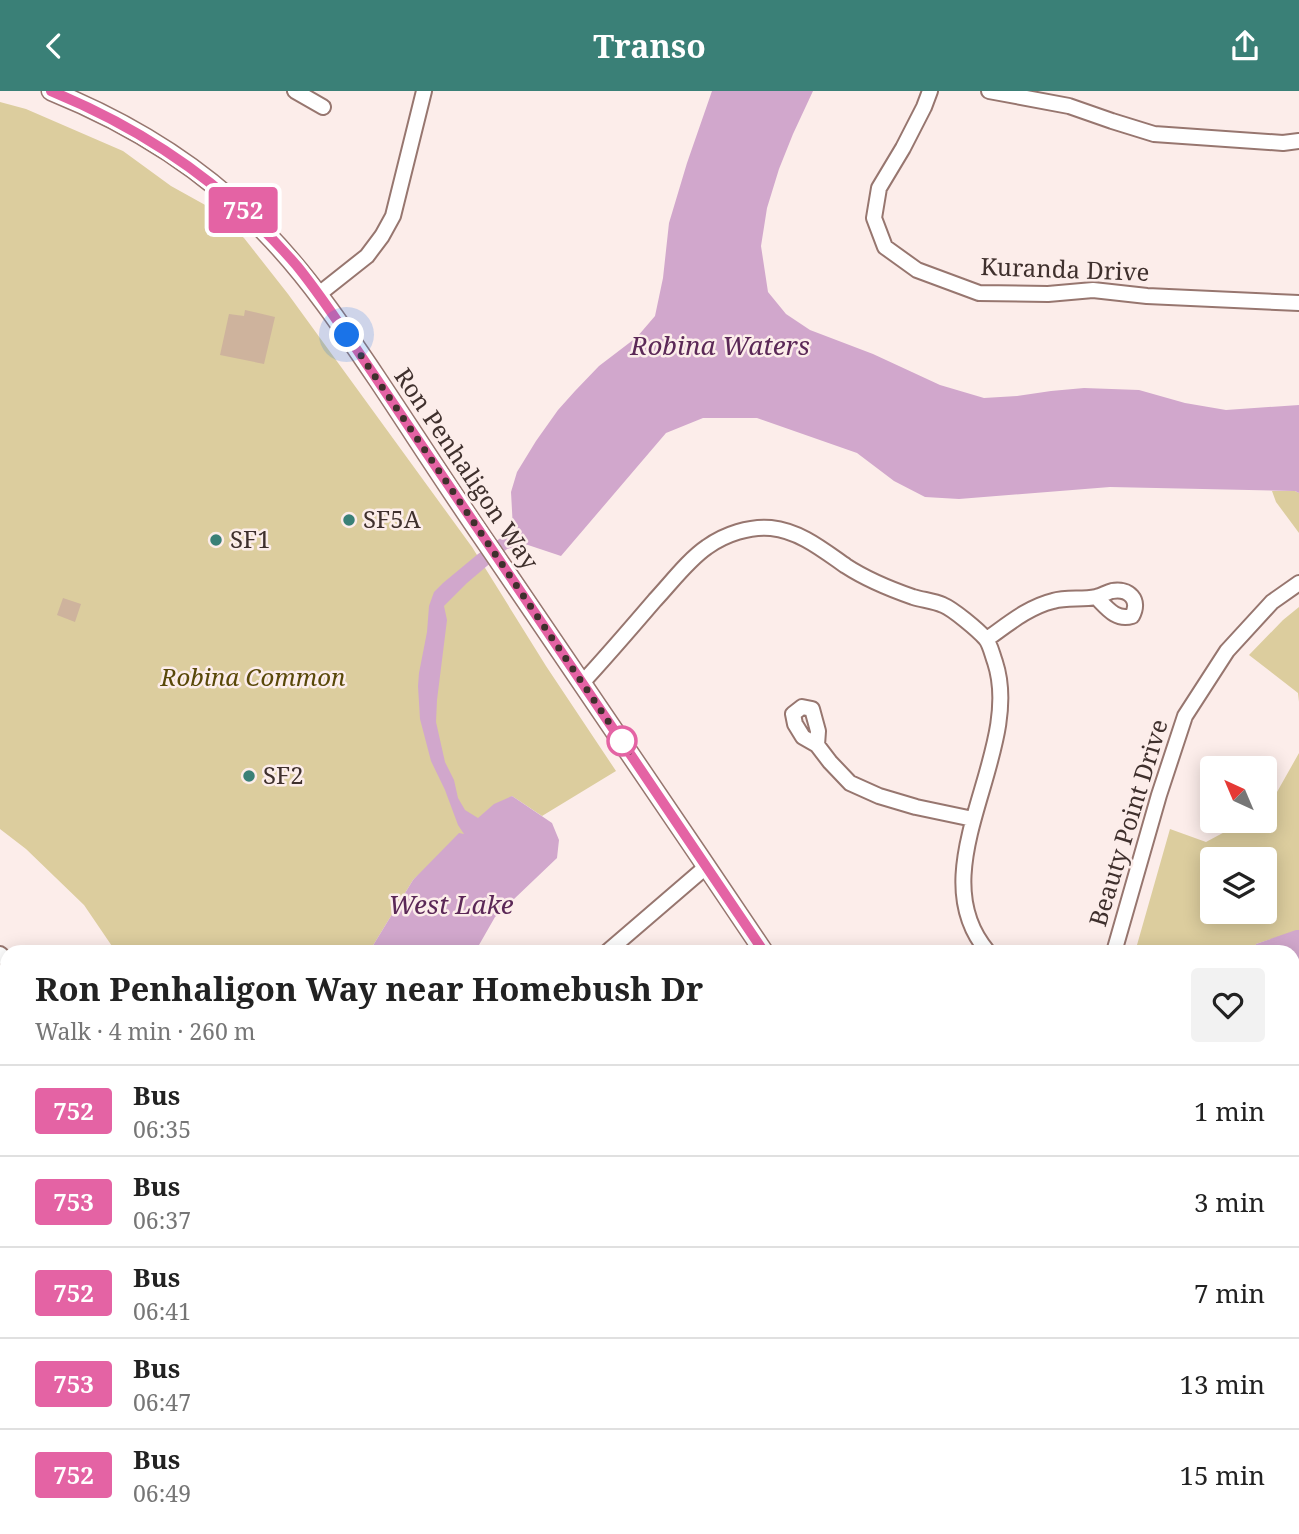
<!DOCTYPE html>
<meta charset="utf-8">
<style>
:root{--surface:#fff;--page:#f2f2f2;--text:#222;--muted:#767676;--line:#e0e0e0;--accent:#3a8077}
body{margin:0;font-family:"Noto Serif",serif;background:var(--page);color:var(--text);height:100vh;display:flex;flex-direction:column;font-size:26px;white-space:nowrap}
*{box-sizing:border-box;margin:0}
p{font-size:23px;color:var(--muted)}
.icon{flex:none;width:38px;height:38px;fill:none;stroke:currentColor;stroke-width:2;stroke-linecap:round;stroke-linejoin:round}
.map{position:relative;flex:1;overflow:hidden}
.side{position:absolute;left:0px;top:854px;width:1300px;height:590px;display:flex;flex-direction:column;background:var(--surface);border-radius:21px 21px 0 0;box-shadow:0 4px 18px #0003}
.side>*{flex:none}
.badge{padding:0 14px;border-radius:5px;font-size:24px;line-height:46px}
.needle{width:46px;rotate:316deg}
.tools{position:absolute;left:1200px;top:665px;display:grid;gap:14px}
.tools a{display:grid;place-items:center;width:77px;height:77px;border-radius:7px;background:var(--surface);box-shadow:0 4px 18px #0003;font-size:35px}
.you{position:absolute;width:35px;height:35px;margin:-18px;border:5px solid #fff;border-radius:50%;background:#1a73e8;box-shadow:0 0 0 10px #1a73e833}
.map>.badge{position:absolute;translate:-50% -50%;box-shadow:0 0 0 4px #fff}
.round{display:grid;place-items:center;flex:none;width:74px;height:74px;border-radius:7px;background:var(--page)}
.head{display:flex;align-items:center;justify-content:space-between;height:119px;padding:0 35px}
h1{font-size:33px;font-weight:700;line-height:52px}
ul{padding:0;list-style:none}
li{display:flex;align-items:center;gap:21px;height:91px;padding:0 35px;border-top:2px solid var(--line)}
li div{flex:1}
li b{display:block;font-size:26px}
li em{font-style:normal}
li .badge{min-width:77px;font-weight:700;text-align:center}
header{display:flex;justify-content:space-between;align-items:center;height:91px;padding:0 35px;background:var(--accent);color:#fff;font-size:32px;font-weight:700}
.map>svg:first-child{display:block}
</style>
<header><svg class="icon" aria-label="back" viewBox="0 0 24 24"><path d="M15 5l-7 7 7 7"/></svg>Transo<svg class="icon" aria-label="share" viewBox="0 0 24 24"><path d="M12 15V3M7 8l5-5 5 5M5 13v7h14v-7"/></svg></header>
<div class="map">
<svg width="1299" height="1443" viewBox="0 0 1299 1443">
<rect width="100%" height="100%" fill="#fcedea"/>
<path fill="#dccd9e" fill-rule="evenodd" d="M 0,11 L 26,18 L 123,60 L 171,95 L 207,115 L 244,147 L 288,203 L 472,456 L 546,575 L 616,680 L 542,725 L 512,705 L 464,743 L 413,789 L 369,861 L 116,861 L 84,814 L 26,758 L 0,738 Z
M 1272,400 L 1295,400 L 1299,402 L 1299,442 L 1276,411 Z
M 1299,516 L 1299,611 L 1298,602 L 1249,564 L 1283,529 Z
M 1299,662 L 1299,839 L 1256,853 L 1254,861 L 1135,861 L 1170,738 L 1206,751 L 1245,730 L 1265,730 L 1265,719 L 1275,713 L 1277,701 ZM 1213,768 L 1265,768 L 1265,821 L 1213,821 Z
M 3,1119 L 7,1122 L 7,1219 L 0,1214 L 0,1120 Z
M 1149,1437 L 1205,1437 L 1204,1443 L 1151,1443 Z"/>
<path fill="#d1a7cc" d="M 712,0 L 813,0 L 793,43 L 779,78 L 767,117 L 761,155 L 768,201 L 786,223 L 810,239 L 873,263 L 940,294 L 984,307 L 1017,305 L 1051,300 L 1084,297 L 1139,299 L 1185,312 L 1226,319 L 1299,314 L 1299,402 L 1295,400 L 1110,396 L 959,408 L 925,406 L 894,390 L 857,362 L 757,327 L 703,327 L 666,342 L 561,465 L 525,453 L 507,458 L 467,492 L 444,515 L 447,529 L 437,609 L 436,631 L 445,671 L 454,689 L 458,707 L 465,719 L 478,727 L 494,713 L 512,705 L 552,732 L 559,749 L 557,767 L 495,826 L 475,861 L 369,861 L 413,789 L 459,742 L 464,743 L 458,734 L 445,699 L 431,670 L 420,628 L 418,595 L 419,582 L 427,541 L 429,515 L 434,501 L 443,492 L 478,463 L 513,438 L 511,401 L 517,381 L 536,350 L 558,319 L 575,300 L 599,275 L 637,246 L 655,225 L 663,187 L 669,132 L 687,72 Z
M 1296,839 L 1299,839 L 1299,1011 L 1293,1008 L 1293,861 L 1254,861 L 1256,853 Z
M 195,1437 L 408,1437 L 408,1443 L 195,1443 Z"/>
<path fill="#ceb39d" d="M 245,219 L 275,226 L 264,273 L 220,264 L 229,223 L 244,225 Z
M 63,507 L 81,513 L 75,531 L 57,524 Z"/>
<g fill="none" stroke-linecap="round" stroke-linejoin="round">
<defs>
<path id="service" d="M 1299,1182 L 1295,1192 L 1299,1206
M 1293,1242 L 1299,1232
M 1293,1343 L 1299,1349"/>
<path id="minor" d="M 295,0 L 323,16
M 930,0 L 924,16 L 903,57 L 879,97 L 874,127 L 885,156 L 917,179 L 979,202 L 1048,203 L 1093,199 L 1147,205 L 1299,212
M 989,0 L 1069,15 L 1112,30 L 1154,43 L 1283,52 L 1299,50
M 319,203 L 367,165 L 382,145 L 393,125 L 424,0
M 987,548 C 1007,534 1028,516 1053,510 C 1067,506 1082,509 1096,506 C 1102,505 1107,501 1112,500 C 1129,497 1141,509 1132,525 C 1116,530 1107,517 1096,506
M 582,592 C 607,565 631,537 655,509 C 671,492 688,469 707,456 C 725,443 750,435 771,437 C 800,440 823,459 846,475 C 866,488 890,498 913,506 C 923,509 934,510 943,514 C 953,518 978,539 985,547 C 990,552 992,563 995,571 C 1025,662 917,778 988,861
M 817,654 L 818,640 L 812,618 L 802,616 L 793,623 L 795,633 L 803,646 L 817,654 L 830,671 L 850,692 L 879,705 L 916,716 L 973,728
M 607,861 L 707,775
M 1114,861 L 1159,704 L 1185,625 L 1227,560 L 1272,511 L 1299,492
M 0,863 L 7,869
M 0,1073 L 7,1065
M 0,1083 L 2,1091 L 0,1101
M 0,1365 L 7,1372
M 48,1437 L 50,1443
M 500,1437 L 501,1443
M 753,1443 L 759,1437"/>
<path id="tertiary" d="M 51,0 C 130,32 205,78 264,140 C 308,185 343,237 378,289 C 416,346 453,404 492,460 C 583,594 674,727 764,861
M 1127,1437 L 1129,1443"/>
</defs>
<use href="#service" stroke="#97766f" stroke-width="10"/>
<use href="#minor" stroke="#97766f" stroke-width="18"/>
<use href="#tertiary" stroke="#97766f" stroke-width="21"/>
<use href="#service" stroke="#fff" stroke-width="7"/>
<use href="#minor" stroke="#fff" stroke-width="14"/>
<use href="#tertiary" stroke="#fff" stroke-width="18"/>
</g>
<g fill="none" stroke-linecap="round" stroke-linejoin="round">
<defs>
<path id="line" d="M 51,0 C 146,39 230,97 297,175 C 315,197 331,221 347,244 L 764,861"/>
</defs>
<use href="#line" stroke="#fff" stroke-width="16"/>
<use href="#line" stroke="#e463a4" stroke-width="10"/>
<path stroke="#3f302d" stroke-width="7" stroke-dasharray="0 12.6" d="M 347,244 L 629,661 L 622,650"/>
</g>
<g fill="#3a8077" stroke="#fcedea" stroke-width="2.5">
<circle cx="349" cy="429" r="7"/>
<circle cx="216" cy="449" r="7"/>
<circle cx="249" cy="685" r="7"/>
</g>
<circle fill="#fff" stroke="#e463a4" stroke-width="3.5" cx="622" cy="650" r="14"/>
<g text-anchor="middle" stroke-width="5" stroke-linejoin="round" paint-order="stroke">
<g font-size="24" fill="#3f302d" stroke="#fcedea">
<text transform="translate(1065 179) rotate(2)" y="8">Kuranda Drive</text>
<text transform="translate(466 378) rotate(56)" y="8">Ron Penhaligon Way</text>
<text transform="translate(1129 732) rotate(-73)" y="8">Beauty Point Drive</text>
</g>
<g font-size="24" fill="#3f302d" stroke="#fcedea" text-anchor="start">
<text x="363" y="437">SF5A</text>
<text x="230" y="457">SF1</text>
<text x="263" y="693">SF2</text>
</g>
<g font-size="24" font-style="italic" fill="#594808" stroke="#fcedea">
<text x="253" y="595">Robina Common</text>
</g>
<g font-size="26" font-style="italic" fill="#5b2857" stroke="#fcedea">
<text x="720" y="264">Robina Waters</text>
<text x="451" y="823">West Lake</text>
</g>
</g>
</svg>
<div class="tools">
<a><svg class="needle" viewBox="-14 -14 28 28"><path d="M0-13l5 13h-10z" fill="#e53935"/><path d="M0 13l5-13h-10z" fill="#767676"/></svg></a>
<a><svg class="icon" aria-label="layers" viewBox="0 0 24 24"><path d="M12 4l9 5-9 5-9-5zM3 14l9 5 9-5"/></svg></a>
</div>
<div class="you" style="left:347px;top:244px"></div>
<b class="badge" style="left:243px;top:119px;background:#e463a4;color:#fff">752</b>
<section class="side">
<div class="head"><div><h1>Ron Penhaligon Way near Homebush Dr</h1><p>Walk · 4 min · 260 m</p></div><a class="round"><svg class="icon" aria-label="heart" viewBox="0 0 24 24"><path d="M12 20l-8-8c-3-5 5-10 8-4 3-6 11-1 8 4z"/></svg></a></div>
<ul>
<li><span class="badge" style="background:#e463a4;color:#fff">752</span><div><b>Bus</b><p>06:35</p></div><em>1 min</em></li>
<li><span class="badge" style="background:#e463a4;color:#fff">753</span><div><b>Bus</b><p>06:37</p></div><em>3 min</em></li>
<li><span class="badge" style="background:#e463a4;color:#fff">752</span><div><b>Bus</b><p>06:41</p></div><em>7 min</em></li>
<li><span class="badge" style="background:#e463a4;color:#fff">753</span><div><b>Bus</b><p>06:47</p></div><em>13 min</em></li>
<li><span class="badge" style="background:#e463a4;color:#fff">752</span><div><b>Bus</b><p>06:49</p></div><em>15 min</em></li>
</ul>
</section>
</div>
